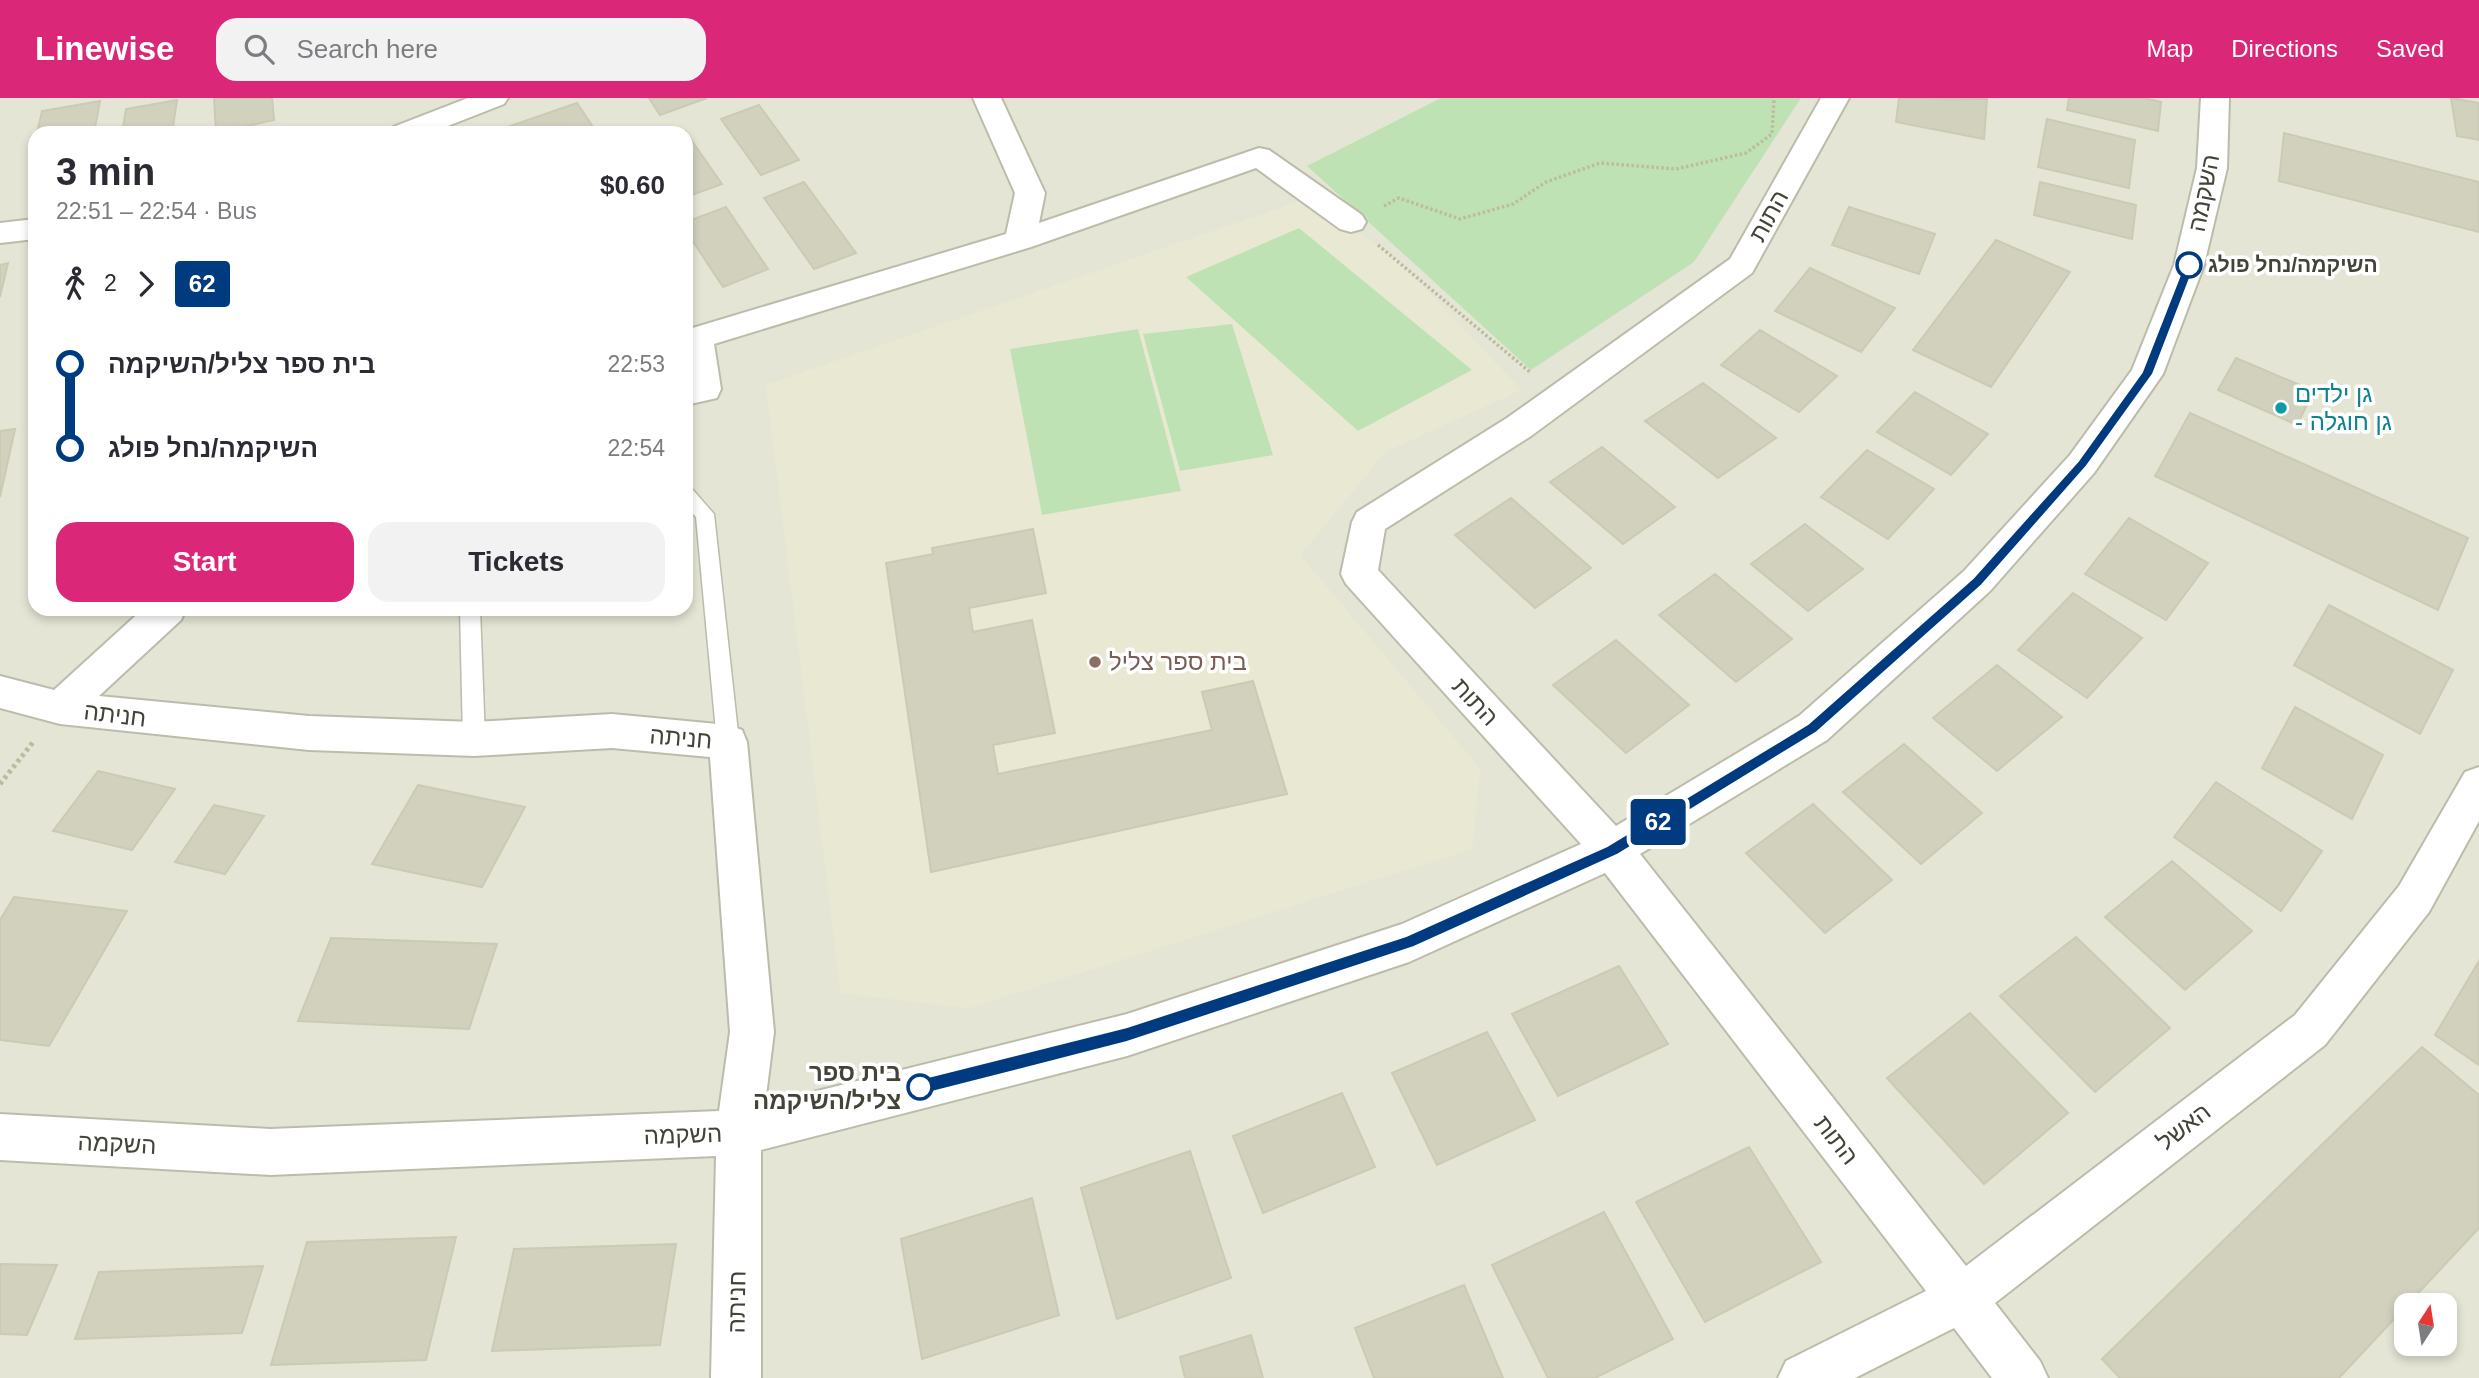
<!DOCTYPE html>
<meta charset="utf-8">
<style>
:root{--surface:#fff;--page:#f2f2f3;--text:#2b2b33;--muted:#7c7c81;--accent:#db2777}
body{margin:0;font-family:Helvetica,"Noto Sans Hebrew",sans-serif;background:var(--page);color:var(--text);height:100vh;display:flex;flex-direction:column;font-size:26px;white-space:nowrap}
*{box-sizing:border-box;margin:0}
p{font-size:23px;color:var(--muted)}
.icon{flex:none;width:38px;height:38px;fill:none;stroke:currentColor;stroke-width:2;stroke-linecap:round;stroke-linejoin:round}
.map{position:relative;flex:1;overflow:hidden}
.panel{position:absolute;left:28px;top:28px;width:665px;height:490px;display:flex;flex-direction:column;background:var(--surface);border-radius:21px;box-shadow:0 4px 10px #0003}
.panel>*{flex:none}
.badge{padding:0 14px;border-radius:5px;font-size:24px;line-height:46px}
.needle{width:46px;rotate:12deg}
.fabs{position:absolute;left:2394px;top:1195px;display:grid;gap:14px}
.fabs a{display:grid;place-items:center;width:63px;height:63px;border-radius:14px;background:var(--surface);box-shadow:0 4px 10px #0003;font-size:35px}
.map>.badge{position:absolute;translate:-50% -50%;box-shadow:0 0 0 4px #fff}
.legs{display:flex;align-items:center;gap:10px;height:77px;padding:0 28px;font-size:23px}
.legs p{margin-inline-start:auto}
.overview{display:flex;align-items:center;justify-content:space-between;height:119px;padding:0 28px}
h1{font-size:38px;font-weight:600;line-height:52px}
.primary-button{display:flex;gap:14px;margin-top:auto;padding:14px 28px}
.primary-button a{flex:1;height:80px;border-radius:21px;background:var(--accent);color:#fff;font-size:28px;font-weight:600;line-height:80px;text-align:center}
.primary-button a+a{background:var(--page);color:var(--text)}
ul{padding:0 28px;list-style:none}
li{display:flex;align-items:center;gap:24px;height:84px;font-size:26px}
li i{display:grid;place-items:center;width:10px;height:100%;margin:0 9px;background:currentColor}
li i::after{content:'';width:18px;height:18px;margin:-9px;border:5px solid;border-radius:50%;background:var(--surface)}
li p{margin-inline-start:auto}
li:first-child i{background:linear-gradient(#0000 50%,currentColor 0)}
li:last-child i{background:linear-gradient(currentColor 50%,#0000 0)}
header{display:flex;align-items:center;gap:42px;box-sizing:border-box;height:98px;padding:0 35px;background:var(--accent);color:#fff}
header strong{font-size:33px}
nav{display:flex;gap:38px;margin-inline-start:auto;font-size:24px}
.search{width:490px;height:63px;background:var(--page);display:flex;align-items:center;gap:18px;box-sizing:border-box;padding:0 24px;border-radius:21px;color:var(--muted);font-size:26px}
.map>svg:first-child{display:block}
</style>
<header>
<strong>Linewise</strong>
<div class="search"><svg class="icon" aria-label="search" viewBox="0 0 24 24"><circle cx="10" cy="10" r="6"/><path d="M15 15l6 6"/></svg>Search here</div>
<nav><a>Map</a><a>Directions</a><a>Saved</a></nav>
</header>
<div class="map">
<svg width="2479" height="1280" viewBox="0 0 2479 1280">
<rect width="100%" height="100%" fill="#f2f2e8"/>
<path fill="#e5e5d6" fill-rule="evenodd" d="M 0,0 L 2479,0 L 2479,1280 L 0,1280 ZM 35,35 L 686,35 L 686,511 L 35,511 ZM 2406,1208 L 2445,1208 L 2445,1246 L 2406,1246 Z"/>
<path fill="#e9e9d3" d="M 1309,100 L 1401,165 L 1521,292 L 1385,354 L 1300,457 L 1480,671 L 1472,751 L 969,910 L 841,895 L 766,287 Z"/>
<path fill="#bfe2b5" d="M 1441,0 L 1801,0 L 1694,164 L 1531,272 L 1307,68 Z
M 1299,130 L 1472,272 L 1358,333 L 1186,179 Z
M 1232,226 L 1273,357 L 1180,373 L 1143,236 Z
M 1138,231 L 1181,393 L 1042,417 L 1010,251 Z"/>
<path fill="#d2d1be" stroke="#cccab2" stroke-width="2" d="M 214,0 L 272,0 L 274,22 L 216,35 Z
M 649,0 L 707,0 L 660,17 Z
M 1899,0 L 1987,1 L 1984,41 L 1896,24 Z
M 2069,0 L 2144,0 L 2161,4 L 2158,33 L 2067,12 Z
M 2451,0 L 2479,5 L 2479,42 L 2457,38 Z
M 177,2 L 172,35 L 122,35 L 126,11 Z
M 100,3 L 94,35 L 37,35 L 42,13 Z
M 577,5 L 597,35 L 490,35 Z
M 759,7 L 799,62 L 761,77 L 721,21 Z
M 2047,21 L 2135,42 L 2129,90 L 2038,69 Z
M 685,33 L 722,86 L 686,99 L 686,35 L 678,35 Z
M 2284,35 L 2479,84 L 2479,134 L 2279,83 Z
M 804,84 L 856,155 L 814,171 L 764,100 Z
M 2040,84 L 2136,107 L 2132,141 L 2034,117 Z
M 726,109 L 768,171 L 723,189 L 686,133 L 686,124 Z
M 1849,109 L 1935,136 L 1919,176 L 1832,147 Z
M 1996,142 L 2070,174 L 1991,289 L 1913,252 Z
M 8,165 L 0,199 L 0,167 Z
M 1810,170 L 1895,210 L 1861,254 L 1775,213 Z
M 1760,232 L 1837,278 L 1799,314 L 1721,267 Z
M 2236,260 L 2314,293 L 2297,327 L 2218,292 Z
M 1703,285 L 1776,340 L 1718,380 L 1645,323 Z
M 1915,294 L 1988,336 L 1951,377 L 1877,334 Z
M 2190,315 L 2468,440 L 2438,512 L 2155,378 Z
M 15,331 L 0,399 L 0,333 Z
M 1602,349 L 1675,409 L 1623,446 L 1550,384 Z
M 1867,352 L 1934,391 L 1888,441 L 1821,399 Z
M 1511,400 L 1591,470 L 1535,510 L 1455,437 Z
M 2129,420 L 2208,465 L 2166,522 L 2085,476 Z
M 1805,426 L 1863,471 L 1808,513 L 1751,466 Z
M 1033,431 L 1046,495 L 969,510 L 973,534 L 1032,522 L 1055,635 L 993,647 L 998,676 L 1212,632 L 1202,594 L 1253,583 L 1287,696 L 931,774 L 886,465 L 933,456 L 932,450 Z
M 1715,476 L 1792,541 L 1736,584 L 1659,517 Z
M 2073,495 L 2142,540 L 2087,600 L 2018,552 Z
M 2329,507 L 2453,572 L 2420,636 L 2294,567 Z
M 1616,542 L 1689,607 L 1626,655 L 1553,587 Z
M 1997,567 L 2062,619 L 1997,673 L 1933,620 Z
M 2295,609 L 2383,657 L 2352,721 L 2262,670 Z
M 1904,646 L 1982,715 L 1921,766 L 1843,694 Z
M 98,673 L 175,691 L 132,752 L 53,733 Z
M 2216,684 L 2322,753 L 2281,813 L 2174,739 Z
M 418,687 L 525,709 L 482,789 L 372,766 Z
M 1813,706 L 1892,782 L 1825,835 L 1746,755 Z
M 214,707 L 264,718 L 225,776 L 175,764 Z
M 2172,763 L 2252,833 L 2185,892 L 2105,819 Z
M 14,799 L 127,813 L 49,948 L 0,942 L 0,822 Z
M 2076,839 L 2170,930 L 2095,994 L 2000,898 Z
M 331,840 L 497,846 L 469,931 L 298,923 Z
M 2479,863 L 2479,967 L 2435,937 Z
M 1619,868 L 1668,946 L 1558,998 L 1512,916 Z
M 1970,915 L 2068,1015 L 1984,1086 L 1887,980 Z
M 1487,934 L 1535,1022 L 1437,1067 L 1392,975 Z
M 2422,949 L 2479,997 L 2479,1130 L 2339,1280 L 2120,1280 L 2102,1261 Z
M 1342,995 L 1375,1069 L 1263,1115 L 1233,1038 Z
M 1749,1049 L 1821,1164 L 1705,1224 L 1636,1104 Z
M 1190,1053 L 1231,1180 L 1117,1221 L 1081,1090 Z
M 1032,1100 L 1059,1217 L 922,1261 L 901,1141 Z
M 1604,1114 L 1673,1241 L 1595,1280 L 1548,1280 L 1492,1167 Z
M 456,1139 L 426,1262 L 271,1267 L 307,1144 Z
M 676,1146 L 660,1247 L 492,1253 L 514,1151 Z
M 0,1166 L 57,1167 L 27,1237 L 0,1236 Z
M 263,1168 L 242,1235 L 75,1241 L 99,1174 Z
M 1464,1187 L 1503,1280 L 1374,1280 L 1355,1230 Z
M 1251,1237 L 1263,1280 L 1185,1280 L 1180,1259 Z"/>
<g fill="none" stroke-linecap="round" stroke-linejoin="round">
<defs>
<path id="lane" d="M 686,390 L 693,392 L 714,416 L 739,644 L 735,650 L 728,653 L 721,650 L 717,644 L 696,419 L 686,409 Z
M 460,511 L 480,511 L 485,641 L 481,647 L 474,650 L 467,647 L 463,641 Z"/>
<path id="street" d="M 468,0 L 508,0 L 504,6 L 430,35 L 389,35 L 393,29 Z
M 973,0 L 1001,0 L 1045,95 L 1039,125 L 1259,50 L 1269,52 L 1362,117 L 1366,124 L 1362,131 L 1351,134 L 1340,131 L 1256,70 L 1031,149 L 714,246 L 721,291 L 717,300 L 686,307 L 686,232 L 1006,136 L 1015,95 Z
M 1821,0 L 1849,0 L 1752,175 L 1531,338 L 1385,431 L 1378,472 L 1616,728 L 1799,618 L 1964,473 L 2070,357 L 2132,272 L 2174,167 L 2197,70 L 2201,0 L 2229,0 L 2227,70 L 2204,167 L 2163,276 L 2094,375 L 1990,493 L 1827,642 L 1640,756 L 1966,1168 L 2295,917 L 2399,788 L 2465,674 L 2479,669 L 2479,723 L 2429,814 L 2325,947 L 1995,1205 L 2040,1263 L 2048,1280 L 1992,1280 L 1954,1230 L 1855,1280 L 1778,1280 L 1786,1263 L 1926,1193 L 1605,775 L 1409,864 L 1127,958 L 761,1052 L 761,1280 L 711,1280 L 716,1058 L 270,1077 L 0,1062 L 0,1016 L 270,1031 L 719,1013 L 730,934 L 710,659 L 612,650 L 474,658 L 309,652 L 60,626 L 0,610 L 0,578 L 54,592 L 143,511 L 186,511 L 181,522 L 99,598 L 309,618 L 474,624 L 612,616 L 728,627 L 742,632 L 747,644 L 774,934 L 765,1006 L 1127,916 L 1402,826 L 1581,746 L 1346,486 L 1341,476 L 1352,424 L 1357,414 L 1507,320 L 1730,161 Z
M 35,121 L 35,141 L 0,145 L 0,125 Z"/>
</defs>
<use href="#lane" stroke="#bcbcab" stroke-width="3"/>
<use href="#street" stroke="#bcbcab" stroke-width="4"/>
<path stroke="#bcbb9e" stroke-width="3.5" stroke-dasharray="2.5 2.5" stroke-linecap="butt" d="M 1384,108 L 1399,100 L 1460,121 L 1513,106 L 1546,84 L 1600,65 L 1676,71 L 1746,55 L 1772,36 L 1774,0
M 1378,147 L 1530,274"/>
<path stroke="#bcbb9e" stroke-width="5" stroke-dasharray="3.5 3.5" stroke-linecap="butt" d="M 0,686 L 34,643"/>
<use href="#lane" fill="#fff" fill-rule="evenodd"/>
<use href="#street" fill="#fff" fill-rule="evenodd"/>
</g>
<path fill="#003b80" stroke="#fff" stroke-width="2" d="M 2189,163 L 2195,167 L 2153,276 L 2086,369 L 1982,487 L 1817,634 L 1617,757 L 1414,849 L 1127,944 L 920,997 L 915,995 L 912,989 L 915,984 L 920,981 L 1127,929 L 1406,838 L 1607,748 L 1808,626 L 1973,480 L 2078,363 L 2142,274 L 2184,167 Z"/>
<g fill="#fff" stroke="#003b80" stroke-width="3.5">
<circle cx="2189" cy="167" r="12"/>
<circle cx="920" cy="989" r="12"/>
</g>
<circle fill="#0f9aa8" stroke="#fff" stroke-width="2.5" cx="2281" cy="310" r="7"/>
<circle fill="#8d6e63" stroke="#fff" stroke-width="2.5" cx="1095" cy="564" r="7"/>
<g text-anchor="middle" stroke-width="7" stroke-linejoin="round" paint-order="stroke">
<g font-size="21" font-weight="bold" fill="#444337" stroke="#fff" text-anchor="start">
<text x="2208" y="174">השיקמה/נחל פולג</text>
</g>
<g font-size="24" fill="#444337" stroke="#fff">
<text transform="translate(2204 95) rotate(-79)" y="8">השקמה</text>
<text transform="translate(1769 118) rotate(-61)" y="8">התות</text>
<text transform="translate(1475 604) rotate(47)" y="8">התות</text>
<text transform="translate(115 617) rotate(7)" y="8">חניתה</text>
<text transform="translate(681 640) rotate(5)" y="8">חניתה</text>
<text transform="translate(2184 1029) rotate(-38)" y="8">האשל</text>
<text transform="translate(683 1037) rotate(-2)" y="8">השקמה</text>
<text transform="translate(1836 1042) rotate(52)" y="8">התות</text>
<text transform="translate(117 1046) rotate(3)" y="8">השקמה</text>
<text transform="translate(737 1204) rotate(-89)" y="8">חניתה</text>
</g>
<g font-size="24" fill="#0d838f" stroke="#fff" text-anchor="start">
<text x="2295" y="304">גן ילדים<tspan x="2295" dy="28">- גן חוגלה</tspan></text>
</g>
<g font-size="24" fill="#785e54" stroke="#fff" text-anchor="start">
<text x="1109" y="572">בית ספר צליל</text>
</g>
<g font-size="24" font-weight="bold" fill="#444337" stroke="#fff" text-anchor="end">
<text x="901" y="983">בית ספר<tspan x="901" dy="28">צליל/השיקמה</tspan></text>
</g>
</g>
</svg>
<div class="fabs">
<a><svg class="needle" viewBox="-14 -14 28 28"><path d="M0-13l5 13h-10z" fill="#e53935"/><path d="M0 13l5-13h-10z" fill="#7c7c81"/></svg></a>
</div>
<b class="badge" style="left:1658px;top:724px;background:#003b80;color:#fff">62</b>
<section class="panel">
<div class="overview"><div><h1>3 min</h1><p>22:51 – 22:54 · Bus</p></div><b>$0.60</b></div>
<div class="legs"><svg class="icon" aria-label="walk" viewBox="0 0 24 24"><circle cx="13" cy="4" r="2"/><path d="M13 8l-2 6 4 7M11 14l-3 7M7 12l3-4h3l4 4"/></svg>2<svg class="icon" aria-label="forward" viewBox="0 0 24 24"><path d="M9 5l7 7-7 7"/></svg><b class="badge" style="background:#003b80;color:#fff">62</b></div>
<ul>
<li><i style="color:#003b80"></i><b>בית ספר צליל/השיקמה</b><p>22:53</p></li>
<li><i style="color:#003b80"></i><b>השיקמה/נחל פולג</b><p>22:54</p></li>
</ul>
<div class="primary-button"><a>Start</a><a>Tickets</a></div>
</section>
</div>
